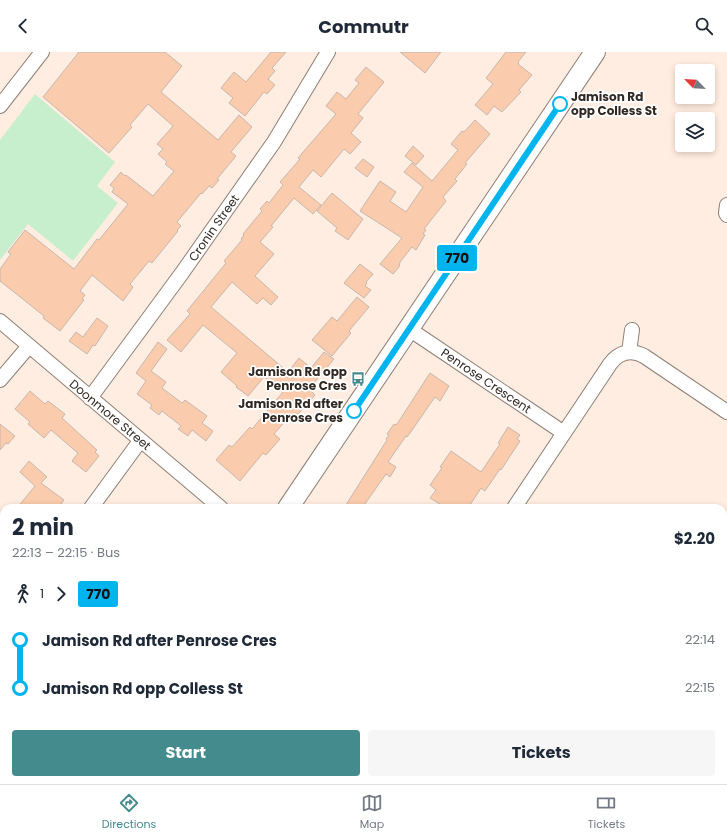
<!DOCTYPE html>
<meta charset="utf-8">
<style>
:root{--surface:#fff;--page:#f6f6f7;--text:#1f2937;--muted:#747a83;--line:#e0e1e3;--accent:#438b8d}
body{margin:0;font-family:Poppins,sans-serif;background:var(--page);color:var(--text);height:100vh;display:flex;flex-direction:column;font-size:15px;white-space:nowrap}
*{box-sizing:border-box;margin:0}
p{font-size:13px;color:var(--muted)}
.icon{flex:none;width:22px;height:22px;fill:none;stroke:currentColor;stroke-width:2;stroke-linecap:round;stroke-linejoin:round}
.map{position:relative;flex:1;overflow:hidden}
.drawer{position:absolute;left:0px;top:452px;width:727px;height:280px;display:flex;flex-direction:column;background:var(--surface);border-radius:12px 12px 0 0;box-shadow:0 2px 6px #0003}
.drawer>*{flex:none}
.badge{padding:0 8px;border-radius:3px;font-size:14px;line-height:26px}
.needle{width:26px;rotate:295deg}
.fabs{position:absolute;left:675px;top:12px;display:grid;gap:8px}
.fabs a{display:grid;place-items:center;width:40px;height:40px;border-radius:4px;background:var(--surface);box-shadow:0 2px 6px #0003;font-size:20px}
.map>.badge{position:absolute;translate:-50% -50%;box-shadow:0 0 0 2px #fff}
.legs{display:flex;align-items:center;gap:6px;height:44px;padding:0 12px;font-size:13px}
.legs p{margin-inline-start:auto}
.overview{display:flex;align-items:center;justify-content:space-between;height:68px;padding:0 12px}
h1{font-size:22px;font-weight:700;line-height:30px}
.button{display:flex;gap:8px;margin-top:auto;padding:8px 12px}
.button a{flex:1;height:46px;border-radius:4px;background:var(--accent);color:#fff;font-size:16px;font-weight:700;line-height:46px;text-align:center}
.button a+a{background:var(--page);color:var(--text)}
ul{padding:0 12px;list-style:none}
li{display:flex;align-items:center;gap:14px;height:48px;font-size:15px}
li i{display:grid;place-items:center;width:6px;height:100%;margin:0 5px;background:currentColor}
li i::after{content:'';width:10px;height:10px;margin:-5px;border:3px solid;border-radius:50%;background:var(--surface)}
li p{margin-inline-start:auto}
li:first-child i{background:linear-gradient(#0000 50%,currentColor 0)}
li:last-child i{background:linear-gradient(currentColor 50%,#0000 0)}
header{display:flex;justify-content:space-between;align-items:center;height:52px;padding:0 12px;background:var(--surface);font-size:18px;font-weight:700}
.tab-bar{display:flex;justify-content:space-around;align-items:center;height:56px;border-top:1px solid var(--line);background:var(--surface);font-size:11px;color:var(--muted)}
.tab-bar a{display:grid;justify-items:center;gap:2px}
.tab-bar .on{color:var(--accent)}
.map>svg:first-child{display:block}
</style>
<header><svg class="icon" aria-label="back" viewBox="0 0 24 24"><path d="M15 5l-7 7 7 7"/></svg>Commutr<svg class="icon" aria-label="search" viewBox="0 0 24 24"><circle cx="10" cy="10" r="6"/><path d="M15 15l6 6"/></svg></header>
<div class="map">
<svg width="727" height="732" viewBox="0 0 727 732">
<rect width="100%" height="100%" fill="#ffede1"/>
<path fill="#c8efcd" d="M 35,42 L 115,110 L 97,134 L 118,151 L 73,209 L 28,172 L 0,208 L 0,88 Z
M 723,489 L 727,492 L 727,537 L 723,543 Z"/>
<path fill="#facbac" stroke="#c8b7ab" d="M 79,0 L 165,0 L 182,14 L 161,40 L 218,88 L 239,63 L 252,75 L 231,100 L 236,104 L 217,127 L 219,128 L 212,136 L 209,134 L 202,142 L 201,141 L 177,170 L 181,174 L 177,178 L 178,179 L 152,211 L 149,209 L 130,232 L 133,235 L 123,249 L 92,223 L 80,239 L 85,243 L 82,247 L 84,248 L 60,279 L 43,266 L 44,264 L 0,229 L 0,217 L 11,202 L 8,200 L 25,178 L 74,217 L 97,187 L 99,188 L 128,152 L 112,140 L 114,136 L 110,133 L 121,120 L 125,124 L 126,123 L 153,144 L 174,119 L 165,112 L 167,110 L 158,102 L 163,97 L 157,92 L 173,74 L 148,52 L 130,73 L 132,75 L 109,101 L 43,45 Z
M 271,0 L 286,0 L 272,16 L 275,19 L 268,27 L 275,33 L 267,42 L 264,40 L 245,64 L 229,51 L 233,46 L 221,36 L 234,20 L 246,30 Z
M 400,0 L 441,0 L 425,21 Z
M 506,0 L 526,0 L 518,10 L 519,11 L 518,12 L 532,23 L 519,38 L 521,40 L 502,60 L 494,54 L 487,63 L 475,53 L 493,32 L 486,26 Z
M 366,15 L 384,30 L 358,62 L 363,66 L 351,81 L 361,90 L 350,102 L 344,97 L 321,125 L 313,118 L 299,135 L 321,153 L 313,162 L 294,146 L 271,174 L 273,175 L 260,190 L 274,202 L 255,224 L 278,245 L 271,253 L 263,246 L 257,252 L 232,230 L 211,255 L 288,320 L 299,306 L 311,316 L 324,300 L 334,307 L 309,337 L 315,343 L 291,370 L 287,367 L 274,382 L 280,387 L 266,403 L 263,401 L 240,429 L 216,408 L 229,393 L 232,395 L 250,375 L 252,377 L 283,340 L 264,325 L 248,344 L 236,335 L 237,334 L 221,320 L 237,301 L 203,273 L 181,300 L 167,288 L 190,262 L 187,259 L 226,211 L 224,209 L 242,188 L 241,187 L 244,183 L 243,182 L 262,159 L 260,157 L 267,149 L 269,151 L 283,133 L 280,130 L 300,107 L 298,106 L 336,62 L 326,54 L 337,40 L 346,47 L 359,31 L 355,28 Z
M 475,68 L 490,82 L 465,111 L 467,112 L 455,127 L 457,129 L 443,145 L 446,149 L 424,177 L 426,178 L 423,182 L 425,183 L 416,198 L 412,195 L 400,210 L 399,215 L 393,222 L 380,212 L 402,186 L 360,159 L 380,129 L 396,140 L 390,149 L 406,160 L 423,135 L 404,120 L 412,111 L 432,129 L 458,98 L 451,92 L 462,79 L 464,80 Z
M 413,94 L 424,104 L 416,113 L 405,104 Z
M 363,107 L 374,115 L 367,125 L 355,116 Z
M 332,141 L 363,167 L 348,188 L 335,179 L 337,176 L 317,159 Z
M 360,212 L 373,222 L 366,230 L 367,231 L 365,234 L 371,238 L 364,246 L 344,231 Z
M 357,245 L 369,255 L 349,279 L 351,281 L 332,304 L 312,288 L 332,265 L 337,269 Z
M 97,266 L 108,274 L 95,294 L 93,293 L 87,302 L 69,289 L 76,280 L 83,285 Z
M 158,290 L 167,297 L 151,319 L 166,330 L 162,336 L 182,351 L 185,348 L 207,364 L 202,371 L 213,379 L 206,389 L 192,378 L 188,384 L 178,377 L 181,374 L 162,359 L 159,363 L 150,356 L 152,353 L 137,342 L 146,329 L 136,321 Z
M 430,321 L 449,334 L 440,349 L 435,345 L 410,381 L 407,385 L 406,384 L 388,410 L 396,415 L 390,425 L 386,422 L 362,456 L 344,456 L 387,388 L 386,387 L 389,383 L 387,382 L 394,372 L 396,373 L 399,369 Z
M 30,339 L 45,352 L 48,349 L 65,362 L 62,366 L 97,398 L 95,400 L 99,404 L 86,420 L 72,409 L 78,401 L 51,378 L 44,386 L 28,372 L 30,370 L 15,357 Z
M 0,372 L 15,384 L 8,392 L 6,391 L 0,398 Z
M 508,375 L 520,383 L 517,387 L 520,389 L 501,418 L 500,417 L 485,439 L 481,436 L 468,456 L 446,456 L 430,446 L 436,438 L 430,433 L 442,416 L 440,415 L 451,399 L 481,420 L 500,392 L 498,391 Z
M 29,409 L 47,425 L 41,431 L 64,448 L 58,456 L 17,456 L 35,434 L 20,420 Z"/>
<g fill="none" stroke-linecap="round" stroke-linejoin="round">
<defs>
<path id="street" d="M 0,54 L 42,0
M 727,153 L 726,161 L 727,163
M 0,269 L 221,456
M 409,277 L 564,381
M 629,300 L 632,278
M 0,328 L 29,294
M 90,346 L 182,221 L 274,90 L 328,0
M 91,456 L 140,389
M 514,456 L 610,312 C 619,300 631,297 644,304 L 727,360
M 0,582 L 4,576
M 723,618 L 727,621
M 545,728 L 551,732"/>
<path id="secondary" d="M 288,456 L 595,0
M 101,732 L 103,728"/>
</defs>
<use href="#street" stroke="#8f7e74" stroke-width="16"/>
<use href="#secondary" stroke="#8f7e74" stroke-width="22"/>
<use href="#street" stroke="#fff" stroke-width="14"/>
<use href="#secondary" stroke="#fff" stroke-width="20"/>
</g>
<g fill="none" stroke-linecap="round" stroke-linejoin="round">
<defs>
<path id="line-1" d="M 354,359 L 560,52"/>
</defs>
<use href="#line-1" stroke="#fff" stroke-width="9"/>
<use href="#line-1" stroke="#00b5ef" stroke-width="6"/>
</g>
<defs>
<symbol id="bus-bare" viewBox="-9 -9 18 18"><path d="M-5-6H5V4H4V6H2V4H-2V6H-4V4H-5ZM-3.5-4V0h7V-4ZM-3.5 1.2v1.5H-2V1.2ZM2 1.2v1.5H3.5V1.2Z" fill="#438b8d" stroke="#fff" stroke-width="2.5" paint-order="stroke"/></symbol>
</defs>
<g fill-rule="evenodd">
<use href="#bus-bare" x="348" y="317" width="20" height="20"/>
</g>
<g fill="#fff" stroke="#00b5ef" stroke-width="2">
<circle cx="560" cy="52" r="7"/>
<circle cx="354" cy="359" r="7"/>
</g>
<g text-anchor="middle" stroke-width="3.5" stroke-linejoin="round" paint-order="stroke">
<g font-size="12" font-weight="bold" fill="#2f2823" stroke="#fff" text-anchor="start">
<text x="571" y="49">Jamison Rd<tspan x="571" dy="14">opp Colless St</tspan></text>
<text x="343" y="356" text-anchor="end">Jamison Rd after<tspan x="343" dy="14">Penrose Cres</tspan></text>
</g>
<g font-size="12" fill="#2f2823" stroke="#fff">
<text transform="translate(214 176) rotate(-55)" y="4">Cronin Street</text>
<text transform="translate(486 329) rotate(34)" y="4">Penrose Crescent</text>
<text transform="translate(110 363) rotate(40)" y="4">Doonmore Street</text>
</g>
<g font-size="12" font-weight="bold" fill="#2f2823" stroke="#fff" text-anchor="end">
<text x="347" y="324">Jamison Rd opp<tspan x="347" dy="14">Penrose Cres</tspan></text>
</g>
</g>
</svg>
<div class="fabs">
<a><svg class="needle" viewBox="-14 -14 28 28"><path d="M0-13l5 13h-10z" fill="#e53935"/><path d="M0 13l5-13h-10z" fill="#747a83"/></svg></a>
<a><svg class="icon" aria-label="layers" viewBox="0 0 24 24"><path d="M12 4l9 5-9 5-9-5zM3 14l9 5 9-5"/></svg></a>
</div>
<b class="badge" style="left:457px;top:206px;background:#00b5ef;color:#111">770</b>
<section class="drawer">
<div class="overview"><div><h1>2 min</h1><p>22:13 – 22:15 · Bus</p></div><b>$2.20</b></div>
<div class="legs"><svg class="icon" aria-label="walk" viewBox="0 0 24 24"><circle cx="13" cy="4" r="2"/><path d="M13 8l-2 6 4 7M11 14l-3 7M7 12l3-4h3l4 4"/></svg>1<svg class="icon" aria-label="forward" viewBox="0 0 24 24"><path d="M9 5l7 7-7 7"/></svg><b class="badge" style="background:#00b5ef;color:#111">770</b></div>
<ul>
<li><i style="color:#00b5ef"></i><b>Jamison Rd after Penrose Cres</b><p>22:14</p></li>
<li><i style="color:#00b5ef"></i><b>Jamison Rd opp Colless St</b><p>22:15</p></li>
</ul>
<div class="button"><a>Start</a><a>Tickets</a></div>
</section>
</div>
<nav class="tab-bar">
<a class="on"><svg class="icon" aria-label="directions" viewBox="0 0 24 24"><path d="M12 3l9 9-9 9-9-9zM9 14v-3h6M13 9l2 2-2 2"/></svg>Directions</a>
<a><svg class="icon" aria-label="map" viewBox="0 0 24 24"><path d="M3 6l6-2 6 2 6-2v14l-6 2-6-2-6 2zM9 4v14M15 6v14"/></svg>Map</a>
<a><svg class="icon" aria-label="tickets" viewBox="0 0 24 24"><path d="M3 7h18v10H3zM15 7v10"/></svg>Tickets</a>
</nav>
